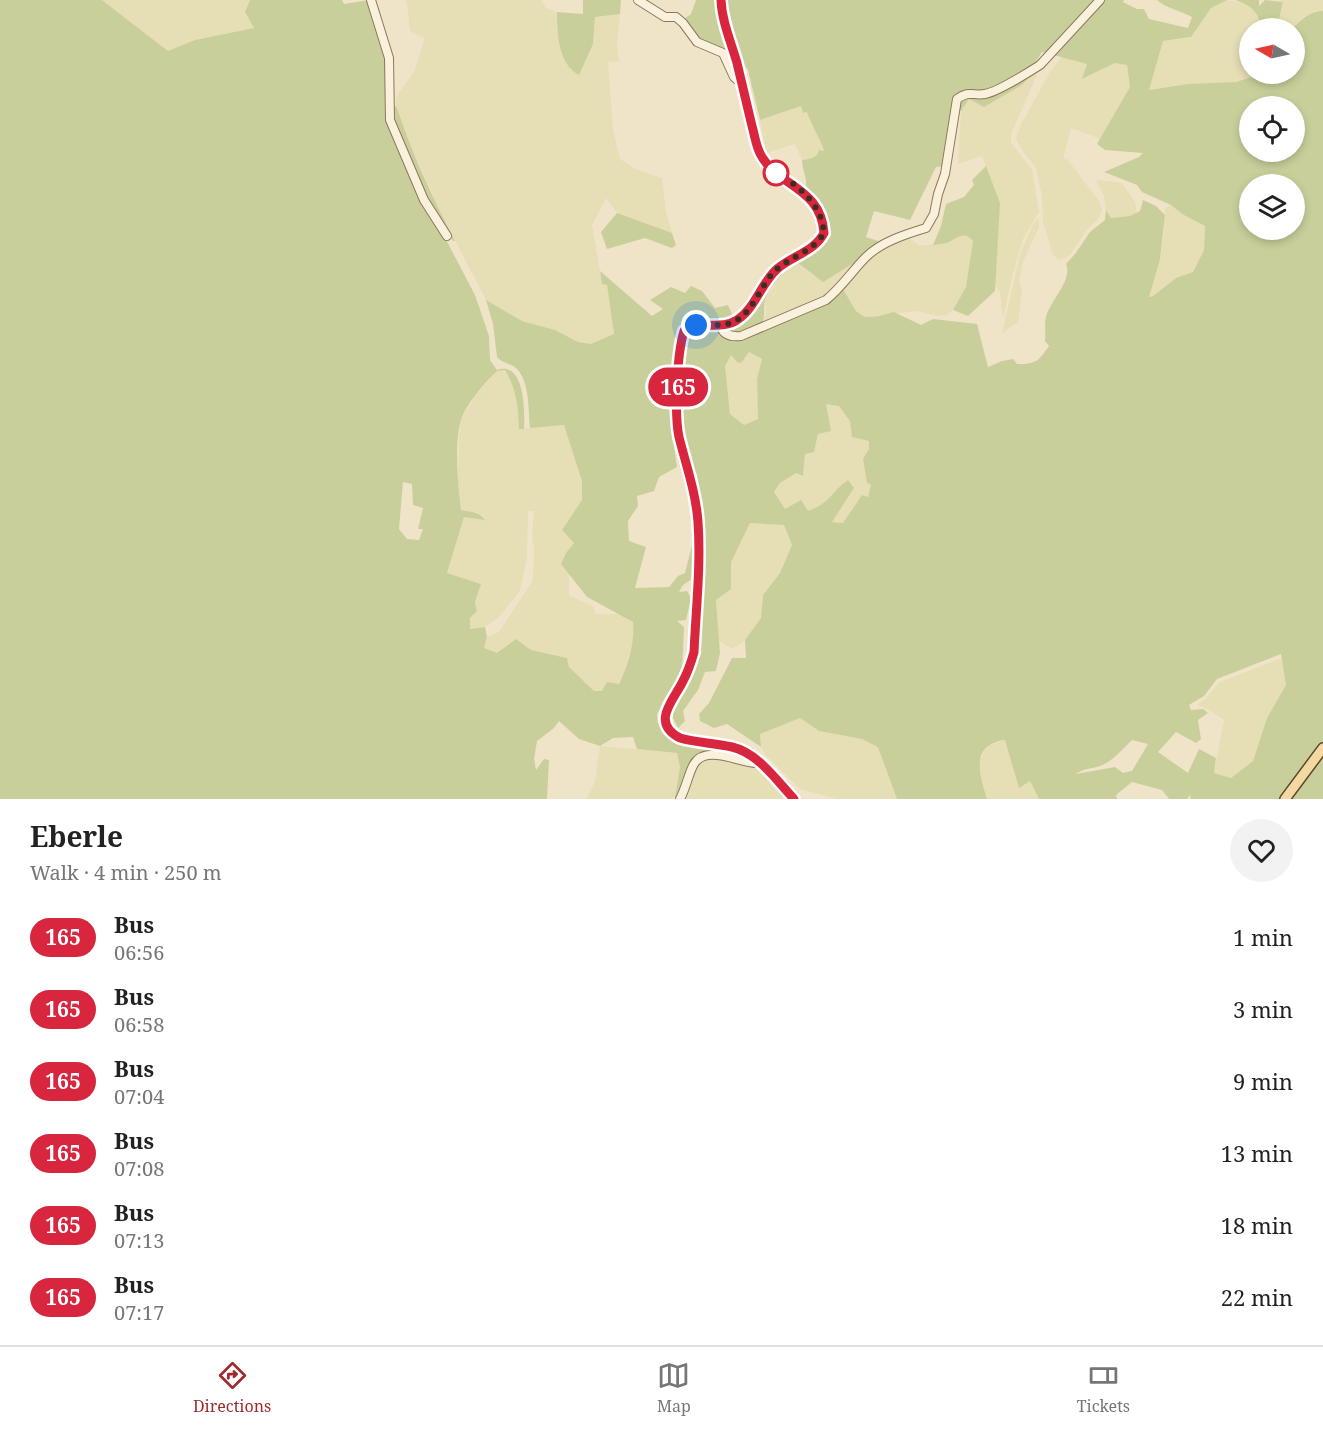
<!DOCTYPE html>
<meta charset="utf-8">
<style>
:root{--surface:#fff;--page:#f2f2f2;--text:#222;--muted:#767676;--line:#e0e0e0;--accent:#9e2a2b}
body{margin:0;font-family:"Noto Serif",serif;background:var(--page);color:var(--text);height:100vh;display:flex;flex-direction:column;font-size:22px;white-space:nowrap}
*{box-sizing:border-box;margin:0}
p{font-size:20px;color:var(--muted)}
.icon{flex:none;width:33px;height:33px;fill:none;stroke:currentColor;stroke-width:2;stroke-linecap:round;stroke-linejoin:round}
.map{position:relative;height:799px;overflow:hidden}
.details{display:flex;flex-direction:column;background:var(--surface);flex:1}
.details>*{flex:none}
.badge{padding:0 12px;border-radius:20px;font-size:21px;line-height:39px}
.needle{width:39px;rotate:279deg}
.fabs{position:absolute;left:1239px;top:18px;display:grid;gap:12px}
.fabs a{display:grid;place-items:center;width:66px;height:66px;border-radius:50%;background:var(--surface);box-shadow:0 3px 9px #0003;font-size:30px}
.you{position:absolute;width:30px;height:30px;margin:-15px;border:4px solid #fff;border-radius:50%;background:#1a73e8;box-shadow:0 0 0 9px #1a73e833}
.map>.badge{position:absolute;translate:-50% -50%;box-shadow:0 0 0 3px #fff}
.round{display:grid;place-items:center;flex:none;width:63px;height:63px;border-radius:32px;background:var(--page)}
.headline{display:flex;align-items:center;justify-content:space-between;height:102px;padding:0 30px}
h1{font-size:28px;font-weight:700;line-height:45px}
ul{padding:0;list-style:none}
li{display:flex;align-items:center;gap:18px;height:72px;padding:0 30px}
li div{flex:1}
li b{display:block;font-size:22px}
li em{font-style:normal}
li .badge{min-width:66px;font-weight:700;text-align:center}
.tabs{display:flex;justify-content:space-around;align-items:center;height:84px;border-top:2px solid var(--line);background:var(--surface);font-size:16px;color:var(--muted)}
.tabs a{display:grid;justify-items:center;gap:3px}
.tabs .on{color:var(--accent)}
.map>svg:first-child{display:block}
</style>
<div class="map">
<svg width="1323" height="799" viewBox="0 0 1323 799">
<rect width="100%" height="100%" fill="#f0e4c8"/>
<path fill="#e6deb5" d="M 102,0 L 250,0 L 245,12 L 254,28 L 195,40 L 168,51 Z
M 405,0 L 541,0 L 546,8 L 557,12 L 557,29 L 563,56 L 593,44 L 595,17 L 620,14 L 617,42 L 619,61 L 608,62 L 613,129 L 620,159 L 635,169 L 662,178 L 666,212 L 672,233 L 617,213 L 606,198 L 592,225 L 602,283 L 607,285 L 614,334 L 591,344 L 578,342 L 555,330 L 522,321 L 486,300 L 439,209 L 402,125 L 396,105 L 396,97 L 414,72 L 425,38 L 410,31 L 407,4 Z
M 1227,0 L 1245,3 L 1255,10 L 1261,25 L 1260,28 L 1250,28 L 1250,74 L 1261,74 L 1236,82 L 1188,84 L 1149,90 L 1163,41 L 1190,38 L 1211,8 Z
M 1278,0 L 1323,0 L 1323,11 L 1315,11 L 1303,17 L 1293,28 L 1277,28 L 1283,2 Z
M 1062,56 L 1087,64 L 1083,79 L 1115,63 L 1127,64 L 1130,87 L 1103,137 L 1100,139 L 1075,129 L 1071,129 L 1063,159 L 1067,159 L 1099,201 L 1102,209 L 1098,220 L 1088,228 L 1070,255 L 1061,260 L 1056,258 L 1052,252 L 1043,222 L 1042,196 L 1036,168 L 1024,153 L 1016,139 L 1020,126 L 1050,72 Z
M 1033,73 L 1037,75 L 1011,134 L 1011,143 L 1032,169 L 1039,212 L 1023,239 L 1012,277 L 1003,318 L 1000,293 L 995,284 L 999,203 L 982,156 L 958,164 L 961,111 L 969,99 Z
M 801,106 L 804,113 L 807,112 L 811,125 L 820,137 L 824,152 L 813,158 L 802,160 L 795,144 L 766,153 L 760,120 Z
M 1098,180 L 1122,183 L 1135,202 L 1137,213 L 1130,216 L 1111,218 L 1106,210 L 1104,196 L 1096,181 Z
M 1171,205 L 1182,214 L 1205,226 L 1204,250 L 1193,272 L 1176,278 L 1153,296 L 1148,297 L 1160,259 L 1164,235 L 1165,208 Z
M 1039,218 L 1039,227 L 1023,262 L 1019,282 L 1022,289 L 1018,323 L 1014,324 L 1002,334 L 1020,254 L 1032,226 Z
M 963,235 L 969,237 L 973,242 L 966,287 L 953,310 L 947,315 L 937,316 L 917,311 L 865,317 L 856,311 L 843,289 L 868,258 L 878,250 L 906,236 L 920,246 L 948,242 L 955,236 Z
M 862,258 L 826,298 L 795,309 L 765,324 L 762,323 L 766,314 L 765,300 L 780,277 L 795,261 L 813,276 Z
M 749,352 L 762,359 L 757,379 L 758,419 L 744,425 L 730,414 L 725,366 L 731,354 Z
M 497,370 L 505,370 L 514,384 L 518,409 L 519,429 L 564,425 L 570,439 L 582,481 L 582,500 L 562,530 L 574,543 L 566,553 L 561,564 L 569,573 L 569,595 L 594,607 L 595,614 L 619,614 L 633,622 L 634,637 L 624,673 L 618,684 L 602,691 L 594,691 L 569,667 L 567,658 L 531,650 L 516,639 L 497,654 L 484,648 L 487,637 L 499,632 L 533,580 L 534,548 L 532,535 L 534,511 L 528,511 L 527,557 L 520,591 L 498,618 L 485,627 L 470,629 L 470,618 L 477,611 L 475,602 L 481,584 L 447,573 L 464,517 L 485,519 L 482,515 L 475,512 L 461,510 L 458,480 L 459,437 L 461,419 L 477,394 Z
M 826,404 L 839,406 L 869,441 L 869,449 L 863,459 L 867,483 L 871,485 L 868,498 L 862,495 L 844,523 L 832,522 L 854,488 L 837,489 L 821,506 L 808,511 L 785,509 L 774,492 L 780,483 L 796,473 L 803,476 L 805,454 L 814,451 Z
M 750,522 L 784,525 L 792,545 L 780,573 L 763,595 L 761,618 L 745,640 L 732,649 L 719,641 L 716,600 L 731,589 L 730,563 Z
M 1282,658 L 1286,685 L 1267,718 L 1253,761 L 1231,778 L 1214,773 L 1224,720 L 1208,709 L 1197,705 L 1205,699 L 1220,682 Z
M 800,718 L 819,731 L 862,739 L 878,746 L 897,799 L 837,799 L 800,789 L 766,755 L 761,747 L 760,734 Z
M 1006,740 L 1019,787 L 1030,781 L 1039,799 L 987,799 L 978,765 L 984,751 L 989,745 Z
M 600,746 L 677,753 L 680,767 L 674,799 L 586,799 L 595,781 Z
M 718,757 L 740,761 L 742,765 L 756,768 L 784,799 L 683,799 L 695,767 L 704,759 Z"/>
<path fill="#c9cf9b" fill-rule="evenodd" d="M 0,0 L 102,0 L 168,51 L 195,40 L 254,28 L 245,12 L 250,0 L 342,0 L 344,4 L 369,0 L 386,59 L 388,121 L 441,230 L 475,295 L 489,336 L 490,360 L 497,370 C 525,360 525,412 524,429 L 519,429 C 518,407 517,390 505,370 L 497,371 C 485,382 466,405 461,420 C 454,443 458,485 461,510 C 471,512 479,511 485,520 L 464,517 L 447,573 L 481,584 L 475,602 L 477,611 L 470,618 L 470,629 L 485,627 L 487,637 L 484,648 L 497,653 L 516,639 L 531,650 L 567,658 L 569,667 L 594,691 L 602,691 L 607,682 L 619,684 C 628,665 635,643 633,622 L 587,597 L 561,564 L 566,553 L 574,543 L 562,530 L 582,500 L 582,481 L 564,425 L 530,428 C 528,410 530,383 517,369 C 511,363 503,364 497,357 L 493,324 L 486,300 L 522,321 L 555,330 L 578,342 L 591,344 L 614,334 L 607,285 L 602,284 L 600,271 L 652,316 L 663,309 L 650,300 L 671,287 L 685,293 L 691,286 L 702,291 L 715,308 L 728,305 L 733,316 C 728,318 723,320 718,320 C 700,322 690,310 679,331 L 670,418 L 677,467 L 659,477 L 654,491 L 637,496 L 638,506 L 628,521 L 629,541 L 646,547 L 635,588 L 669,587 L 678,576 L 685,573 L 692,545 L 692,579 L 683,585 L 679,592 L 687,591 L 691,598 L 686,620 L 677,621 L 684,627 L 682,671 L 657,714 L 658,723 L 666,736 L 678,743 L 726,751 L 749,760 L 698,756 L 681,793 L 675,797 L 680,767 L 677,753 L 637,749 L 633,737 L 613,738 L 600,746 L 579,739 L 559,721 L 554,728 L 537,741 L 534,759 L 536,770 L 544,759 L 549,760 L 547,799 L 0,799 ZM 403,482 L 412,484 L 413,505 L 423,508 L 418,529 L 423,529 L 419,540 L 407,539 L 399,529 Z
M 583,0 L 621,0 L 620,14 L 595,17 L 593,44 L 579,75 C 558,64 557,33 557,12 L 583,14 Z
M 696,0 L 718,0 L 718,19 L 730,55 L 723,50 L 699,39 L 684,19 L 691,14 Z
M 726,0 L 1124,0 L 1123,2 L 1137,9 L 1144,9 L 1149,19 L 1188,28 L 1192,17 C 1180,10 1167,9 1157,0 L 1227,0 L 1211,8 L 1191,37 L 1163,41 L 1149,90 L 1188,84 L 1236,82 L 1261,74 L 1294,74 L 1294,28 L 1293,28 C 1302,19 1309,11 1323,11 L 1323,741 L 1279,799 L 1191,799 L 1190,795 L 1187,799 L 1169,799 L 1162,790 L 1132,782 L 1116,795 L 1117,799 L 1039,799 L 1030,781 L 1019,788 L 1005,740 C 969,745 980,775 987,799 L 897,799 L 878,747 L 862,739 L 819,731 L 800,718 L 760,734 L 761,747 L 727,724 L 714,728 L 700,721 L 699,714 L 709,703 L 732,658 L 746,658 L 745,640 L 761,618 L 763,595 L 780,573 L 792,545 L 784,525 L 750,523 L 731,562 L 731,589 L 716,600 L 720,653 L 716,671 L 705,672 L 698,690 L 683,711 L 685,721 L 678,728 L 673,718 L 673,708 L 691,678 L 697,662 L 702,523 L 697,474 L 693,471 L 689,460 L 680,418 L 688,338 L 695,330 L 727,330 L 745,321 L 767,288 L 787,266 L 824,244 C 839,225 819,201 806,186 C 807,176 802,170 802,160 C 809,159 817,159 819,150 L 824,151 C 820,137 811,126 807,112 L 803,113 L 801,106 L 760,120 L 748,70 L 741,61 L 730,30 ZM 1042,52 L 1087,64 L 1082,79 L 1115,63 L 1127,65 L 1130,87 L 1097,144 L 1105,150 L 1143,153 L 1139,157 L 1104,172 L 1137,185 L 1142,192 L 1171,205 L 1182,214 L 1205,226 L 1204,250 L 1193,272 L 1176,278 L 1153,296 L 1149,297 L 1160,259 L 1165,215 L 1156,206 L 1143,200 L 1140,211 L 1130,216 L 1111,218 L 1106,210 L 1105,220 L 1090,232 L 1075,254 L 1066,264 C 1073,280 1050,301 1046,317 C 1044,324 1046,334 1045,341 L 1049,346 C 1038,362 1036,364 1017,364 L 1013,359 L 1002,361 L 988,367 L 977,324 L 933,319 L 921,325 L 894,312 L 879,316 L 865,317 L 856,311 L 843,289 L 773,327 L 762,323 C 766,314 763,307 765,300 C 770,286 785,271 795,261 L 823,282 L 862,258 L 881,242 L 866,237 L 874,211 L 910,220 L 936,167 L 945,166 L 953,110 L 961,111 L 969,99 L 984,107 L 1022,85 L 1033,73 L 1035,63 ZM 1250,106 L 1294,106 L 1294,152 L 1250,152 ZM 1250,184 L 1294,184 L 1294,230 L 1250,230 ZM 749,352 L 762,359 L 757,379 L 758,419 L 744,425 L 730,414 L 725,366 L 731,355 L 737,362 L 741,363 ZM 826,404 L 839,406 L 850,421 L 852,437 L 869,441 L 869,449 L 863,459 L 867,483 L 871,485 L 868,497 L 862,495 L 843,523 L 832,522 L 854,488 L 848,480 C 831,492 829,504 808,511 L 801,500 L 785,509 L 774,492 L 780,483 L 796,473 L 803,476 L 805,454 L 814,452 L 818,434 L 831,431 ZM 1281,654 L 1286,685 L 1267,718 L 1253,761 L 1231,778 L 1214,773 L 1216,758 L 1199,749 L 1188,773 L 1158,752 L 1176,732 L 1196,743 L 1201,739 L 1198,720 L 1208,713 L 1203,709 L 1191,710 L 1189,705 L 1204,696 L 1217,679 ZM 1132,740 L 1148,744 L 1132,771 L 1123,773 L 1115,767 L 1076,774 C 1084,768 1091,769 1100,766 C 1113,761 1123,749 1132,740 Z
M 1235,0 L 1259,0 L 1259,6 L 1265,0 L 1283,2 L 1277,28 L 1260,28 C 1261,13 1249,4 1235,0 Z
M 396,105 C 411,152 433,198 455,241 L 453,241 L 427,201 L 396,129 L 392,115 Z
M 986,166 L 1000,203 L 995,291 L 968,316 L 953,310 L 966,287 L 973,241 C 964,231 959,237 949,242 C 945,244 938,244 933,245 L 941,226 L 946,204 L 964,197 L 974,185 L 972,180 Z
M 617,213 L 672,233 L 676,245 L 672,248 L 645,238 L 607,249 L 601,232 Z
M 1323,757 L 1323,799 L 1291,799 Z"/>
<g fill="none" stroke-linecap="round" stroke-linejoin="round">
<defs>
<path id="minor" d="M 371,0 L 389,58 L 390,120 L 424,200 L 447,236
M 638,0 L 665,17 L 676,17 L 683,23 L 697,42 L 723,53 L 734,77 L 742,84
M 720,325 C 723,335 732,337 741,336 L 826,300 C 842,287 852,271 866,257 C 881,242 906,234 926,228 L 934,214 L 938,194 L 945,174 L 957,99 C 969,90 973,96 985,94 C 997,92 1029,72 1040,65 L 1100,0
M 680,799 C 686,788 689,772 694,764 C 707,743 743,765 760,763"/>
<path id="major" d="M 721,0 C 722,22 731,42 737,63 C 742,84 747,105 752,126 C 755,136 756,148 762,157 C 780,187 821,188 824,233 C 815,251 792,256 777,269 C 761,283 755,309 737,320 C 721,331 701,319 684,331 C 677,356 674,407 678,432 C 683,463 696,491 698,522 C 701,565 696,609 694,652 C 691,663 688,672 682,683 C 672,702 651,723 680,738 C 697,743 715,743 732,747 C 758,753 776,781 793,799
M 1285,799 L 1323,748"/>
</defs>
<use href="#minor" stroke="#8d765c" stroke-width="10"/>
<use href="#major" stroke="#5b4430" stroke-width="12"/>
<use href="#minor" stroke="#faf1dc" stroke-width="8"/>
<use href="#major" stroke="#f3d9a0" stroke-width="9"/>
</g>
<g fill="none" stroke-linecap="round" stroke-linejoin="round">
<defs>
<path id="line" d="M 721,0 C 722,22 731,42 737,63 C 742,84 747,105 752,126 C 755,136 756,148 762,157 C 780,187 821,188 824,233 C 815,251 792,256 777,269 C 761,283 755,309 737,320 C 720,331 701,319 684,331 C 677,354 674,413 679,437 C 686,465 696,493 698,522 C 701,565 696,609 694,652 C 691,663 688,672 682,683 C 672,702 651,723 680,738 C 697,743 715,743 732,747 C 758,753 776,780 794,799"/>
</defs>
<use href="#line" stroke="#fff" stroke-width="14"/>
<use href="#line" stroke="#d7263d" stroke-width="9"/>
<path stroke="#3d2e20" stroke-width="6" stroke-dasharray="0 10.8" d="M 696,325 C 710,324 725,328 737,320 C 755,309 761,283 777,269 C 792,256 814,251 824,233 C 822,205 799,185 776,173"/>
</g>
<circle fill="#fff" stroke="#d7263d" stroke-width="3" cx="776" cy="173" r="12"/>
</svg>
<div class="fabs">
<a><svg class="needle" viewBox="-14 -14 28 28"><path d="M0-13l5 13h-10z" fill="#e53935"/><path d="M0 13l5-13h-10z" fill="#767676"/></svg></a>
<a><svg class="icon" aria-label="locate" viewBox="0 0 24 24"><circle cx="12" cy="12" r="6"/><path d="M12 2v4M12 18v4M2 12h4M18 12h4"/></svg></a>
<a><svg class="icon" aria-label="layers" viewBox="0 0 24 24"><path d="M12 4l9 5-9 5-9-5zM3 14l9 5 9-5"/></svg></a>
</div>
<div class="you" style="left:696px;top:325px"></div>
<b class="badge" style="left:678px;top:387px;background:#d7263d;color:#fff">165</b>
</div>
<section class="details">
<div class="headline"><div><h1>Eberle</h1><p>Walk · 4 min · 250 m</p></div><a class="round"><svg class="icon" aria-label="heart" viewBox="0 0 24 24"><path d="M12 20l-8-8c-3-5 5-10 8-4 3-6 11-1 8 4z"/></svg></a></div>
<ul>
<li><span class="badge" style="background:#d7263d;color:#fff">165</span><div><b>Bus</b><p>06:56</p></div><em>1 min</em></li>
<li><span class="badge" style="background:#d7263d;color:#fff">165</span><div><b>Bus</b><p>06:58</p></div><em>3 min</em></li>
<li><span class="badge" style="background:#d7263d;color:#fff">165</span><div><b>Bus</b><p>07:04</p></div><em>9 min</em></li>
<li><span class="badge" style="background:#d7263d;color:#fff">165</span><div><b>Bus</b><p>07:08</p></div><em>13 min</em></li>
<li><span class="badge" style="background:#d7263d;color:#fff">165</span><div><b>Bus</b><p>07:13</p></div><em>18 min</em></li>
<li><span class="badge" style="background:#d7263d;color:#fff">165</span><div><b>Bus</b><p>07:17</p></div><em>22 min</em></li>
</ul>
</section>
<nav class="tabs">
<a class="on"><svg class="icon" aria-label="directions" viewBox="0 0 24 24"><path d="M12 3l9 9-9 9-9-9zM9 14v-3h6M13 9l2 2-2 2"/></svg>Directions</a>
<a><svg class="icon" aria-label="map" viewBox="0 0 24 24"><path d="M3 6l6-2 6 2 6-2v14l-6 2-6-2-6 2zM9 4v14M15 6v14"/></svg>Map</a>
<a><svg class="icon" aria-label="tickets" viewBox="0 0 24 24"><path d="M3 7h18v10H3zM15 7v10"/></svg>Tickets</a>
</nav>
